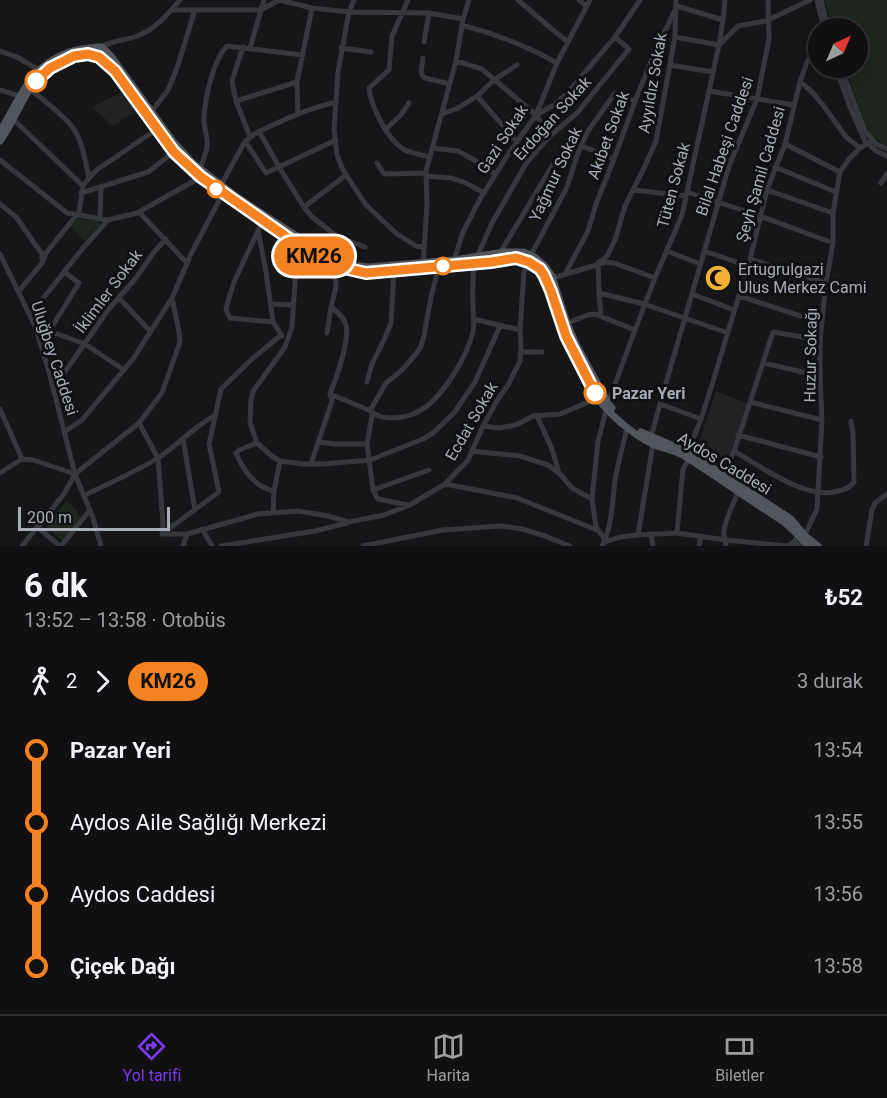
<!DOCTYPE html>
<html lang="tr">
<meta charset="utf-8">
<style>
:root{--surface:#101012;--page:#19191b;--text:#f1f3f6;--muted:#9c9d9f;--line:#303032;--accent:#7c3aed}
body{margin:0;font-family:Roboto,sans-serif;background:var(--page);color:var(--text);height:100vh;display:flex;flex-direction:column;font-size:22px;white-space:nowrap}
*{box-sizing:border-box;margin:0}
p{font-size:20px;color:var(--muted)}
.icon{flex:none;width:33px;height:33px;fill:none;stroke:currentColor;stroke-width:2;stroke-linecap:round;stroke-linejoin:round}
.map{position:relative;height:546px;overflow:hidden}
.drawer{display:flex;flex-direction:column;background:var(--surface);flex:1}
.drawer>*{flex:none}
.badge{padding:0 12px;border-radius:20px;font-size:21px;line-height:39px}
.needle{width:39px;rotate:44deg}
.buttons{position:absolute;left:808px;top:18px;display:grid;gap:12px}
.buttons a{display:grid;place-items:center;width:60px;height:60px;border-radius:50%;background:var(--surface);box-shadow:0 6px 24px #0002,0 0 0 2px var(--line);font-size:30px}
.scale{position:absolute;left:18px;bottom:15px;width:152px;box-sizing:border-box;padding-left:6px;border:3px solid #a8adb8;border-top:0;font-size:16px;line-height:21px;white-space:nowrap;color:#a8adb8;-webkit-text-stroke:4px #111113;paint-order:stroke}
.map>.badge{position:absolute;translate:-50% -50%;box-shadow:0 0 0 3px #fff}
.legs{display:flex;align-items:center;gap:9px;height:66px;padding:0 24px;font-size:20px}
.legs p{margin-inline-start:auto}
.overview{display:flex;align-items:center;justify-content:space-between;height:102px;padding:0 24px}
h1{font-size:33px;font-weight:700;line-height:45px}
ul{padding:0 24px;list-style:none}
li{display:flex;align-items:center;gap:21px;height:72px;font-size:22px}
li i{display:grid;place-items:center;width:9px;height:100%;margin:0 8px;background:currentColor}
li i::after{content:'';width:15px;height:15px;margin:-8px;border:4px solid;border-radius:50%;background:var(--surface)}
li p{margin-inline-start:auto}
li:first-child i{background:linear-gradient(#0000 50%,currentColor 0)}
li:last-child i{background:linear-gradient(currentColor 50%,#0000 0)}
.dock{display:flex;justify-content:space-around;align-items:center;height:84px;border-top:2px solid var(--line);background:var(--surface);font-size:16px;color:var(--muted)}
.dock a{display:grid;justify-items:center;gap:3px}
.dock .current{color:var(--accent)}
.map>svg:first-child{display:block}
</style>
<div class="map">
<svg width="887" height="546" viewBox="0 0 887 546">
<rect width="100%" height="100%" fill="#161618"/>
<path fill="#222225" d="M 126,90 L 140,108 L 113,126 L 92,107 Z
M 716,391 L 747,403 L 726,467 L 724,468 L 696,451 Z"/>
<path fill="#1e261f" d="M 825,0 L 887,0 L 887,146 L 874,138 L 868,131 L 845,68 L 858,68 L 858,28 L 832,28 Z
M 78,219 L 98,221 L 101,224 L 85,241 L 70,226 Z
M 66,501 L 75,508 L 81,518 L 62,541 L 46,527 Z"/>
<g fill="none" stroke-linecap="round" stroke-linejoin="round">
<path stroke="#37383d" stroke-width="5" d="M 354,0 L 349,12 L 338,72 L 334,129 L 337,155 L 343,170 L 366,205 L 397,234 L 416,246 L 424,247
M 408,0 L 392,36 L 389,70 L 369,88 C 371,106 387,139 403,149 C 410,153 422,155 430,157
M 518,0 L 547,25 L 568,42
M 579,0 L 586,6
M 817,0 L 824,28
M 821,0 L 828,28
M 677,6 L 723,20
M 171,10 L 261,10 L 279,0 L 312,8 L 349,12 L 429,13 L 463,19
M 462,25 C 496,34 527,46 557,63
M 675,37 L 719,45 L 738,26 L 766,21 L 810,0
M 424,42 L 429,13
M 101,47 C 112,40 125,41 137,36 C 155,30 168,14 180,0
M 243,47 L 232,81 L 236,101 L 250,137
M 250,48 L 264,0
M 341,48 L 371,52
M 0,51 L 17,57 L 39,70
M 423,58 C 423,65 418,73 425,78 L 450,84
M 456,61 L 482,69 L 536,115 L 550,136
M 670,65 L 713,72
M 836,68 L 850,107 L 865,141 L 876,151 L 887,156
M 841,68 L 865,131 L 876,144 L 887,149
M 800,82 L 810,90 L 823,105 L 846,137 L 860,148
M 30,89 C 42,99 65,116 73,128 C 83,141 85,162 89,178
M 0,90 L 19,96
M 709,91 L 794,105
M 477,96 L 517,142
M 236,101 L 297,82
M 151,112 L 168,90 L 177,68 L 195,10
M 298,113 L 297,82 L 312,8
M 442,114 L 458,108 L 477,96 L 494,80 L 517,65
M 536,115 L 554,105 L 569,91 L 615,37 L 640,0
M 13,119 L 83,186
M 386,129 L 400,116 L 409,103
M 259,131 L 279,167 L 304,207 L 312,217 L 338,237 L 365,247
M 245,141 L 266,173 L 336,140
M 785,144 L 840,172
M 582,146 L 614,159
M 432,148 L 458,151 L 476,161 L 495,174
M 0,160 L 67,213 L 108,220
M 377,163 L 384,174 L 426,173
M 775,167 L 836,192
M 200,170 C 202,162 206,154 207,147 C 209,138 203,128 204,118 C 205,98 213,60 227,46 L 303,55
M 426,176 L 451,178 L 466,183 L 484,193
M 881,183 L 887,174
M 221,185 L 244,143 C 252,134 262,130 273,125 C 294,115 313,107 336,102
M 634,190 L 686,196
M 767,190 L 833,213
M 687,192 L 760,216 L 833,243
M 81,193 L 148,172 L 174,152
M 0,204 L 16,217 L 42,254 L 42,258
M 304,207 L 346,175
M 139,212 L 187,263
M 100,219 L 101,187
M 263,220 L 234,282 L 227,305 L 226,310 L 230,318 L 273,322 L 282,336
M 258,230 L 266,272 L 273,322
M 292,241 L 297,253 L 292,327 L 285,347 L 254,390 L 251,399 L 250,423 L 257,443 L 273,457 L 280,461 L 303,464 L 323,464 L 370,460 L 423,439 L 433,433 L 454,413 L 475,382 L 500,326
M 667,251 L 700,264
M 704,251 L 748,266
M 500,253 L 555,161
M 0,254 L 35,326 L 49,372 L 75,474 L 93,518 L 101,546
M 325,255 L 338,237
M 477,257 L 492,223 L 527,162 L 550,136 L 577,113 L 629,49 L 615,37
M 750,259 L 826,283
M 454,260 L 463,232 L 480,199 L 509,153 L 536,115 L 557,63 L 590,0
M 423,266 L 427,203 L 426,171 L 456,61 L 463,19 L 469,0
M 565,274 L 588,231 L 596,204 L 614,159 L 637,96 L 655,52 L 675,10
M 553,278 L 606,262 L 614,263 L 655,278
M 19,291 L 42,263 L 46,253 L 79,212 L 83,186 L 89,178 L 98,169 L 157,129
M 599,293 L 598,263 L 607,256 L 615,240 L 625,206 L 644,168 L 656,141 L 675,37 L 676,0
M 692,294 L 734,310
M 739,296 L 822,323
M 119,298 L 150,331
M 271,304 L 293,305
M 30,315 L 83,248 L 108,220 L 137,213 L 201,177
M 601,316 L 599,293 L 644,304 L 728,333
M 473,319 L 520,330
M 567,323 L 588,315 L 595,314 L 635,330
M 35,326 L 85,344 L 124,370
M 49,332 L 79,283 L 64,272
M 327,333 L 331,307 L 336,287 L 335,266
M 521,352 L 542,352
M 763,363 L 820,376
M 367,382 L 372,364 L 384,340 L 391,323 L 394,270
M 53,389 L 108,310 L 136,278 L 154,252 L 166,239
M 330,394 L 371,411 C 377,417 384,418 392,418 C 405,418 417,414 427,406 C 446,391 467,356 473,332 C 475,324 473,314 473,305 C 472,291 473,277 474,263
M 750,402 L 822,420
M 660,404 L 701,419
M 0,409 L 22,459
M 537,416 L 552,449 L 559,473
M 139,423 L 158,458 L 163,523 L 162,534
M 483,426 L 499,428 L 511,426 L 518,424 L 533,416 L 560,414 L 598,398
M 64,432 L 82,420 L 133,359 L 172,298
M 738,435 L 821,457
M 183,439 L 195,510
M 319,442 L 334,444 L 367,444
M 257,443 L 239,450 L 236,453 C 243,470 255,487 274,491
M 471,451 L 520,456 L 548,465 L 560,474 L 572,488 L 592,499
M 734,451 C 760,466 807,501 838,491 C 845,489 850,488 854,482 L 853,433 L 851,421
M 688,452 L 701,419 L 711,388 L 750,259 L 767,190 L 785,144 L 800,82 L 807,62 L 819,43
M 311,464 L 332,401 L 330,394 C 336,379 350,340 346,325 C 344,317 337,312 331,307
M 0,473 L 22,459 L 33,460 L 75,474
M 724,475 L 734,451 L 773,332 L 820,340
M 445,484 L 517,498 L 597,530
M 373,490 L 429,470
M 85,495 C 110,483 138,471 161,456 C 180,443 195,426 214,416
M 408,505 L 378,499 L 373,490 L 367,444 L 372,416 L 371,409 L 386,383 L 402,370 L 416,354 L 421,346 L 424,336 L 431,297 L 439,266
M 273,513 L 274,491 L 280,461
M 37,527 L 60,546
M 202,529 L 212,546
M 163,533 L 219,492 L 209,444 L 221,389 L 252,359 L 280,336
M 677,533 L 683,469 L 689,459
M 162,534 L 187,534 L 258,514 L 298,511 L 328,516 L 349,522 L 384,515 L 410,505 L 445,484 L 468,460 L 483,426 L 498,399 L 508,385 L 520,361 L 521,347 L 520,330 L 524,272 L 531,255 L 567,187 L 578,153 L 588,131 L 615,93 L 635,101
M 651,534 L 653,546
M 638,535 L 653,444 L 651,437 L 660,404 L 729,166 L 757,99 L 769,39 L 768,0
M 605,542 L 604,538 L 596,527 L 592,499 L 598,441 L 608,403 L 635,330 L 655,278 L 682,215 L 719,45 L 723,20 L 725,0
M 605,542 L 620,537 L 638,535 L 677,533 L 726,540 L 788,546 L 795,541 L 798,535
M 22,546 L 64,494 L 75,474 L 139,423 L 162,393 L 180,342 L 179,332 L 172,298 L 191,254 L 223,193
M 61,546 L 90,510
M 183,546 L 187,534
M 221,546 L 315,531 L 347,523
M 363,546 L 443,530 L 501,526 L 522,529 L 545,536 L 570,546
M 602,546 C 611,532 613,498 615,480 C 618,463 623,445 627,428
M 699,546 L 701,536
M 726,546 C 726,540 723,537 724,531 C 726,517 733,505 738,492
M 790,546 L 795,546 L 801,543 L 817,509 L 822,420 L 820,376 L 820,340 L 826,283 L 833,243 L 833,213 L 840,172 L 849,159 L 860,148 L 872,141
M 866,546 L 872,510 L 875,503 L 887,494"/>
<path stroke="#53555c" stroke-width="7" d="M 97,47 L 102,47 L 111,56 L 173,141 L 193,163 L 237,197 L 329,257 L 351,265 L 369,267 L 454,260 L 504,252 L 524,252 L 536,258 L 545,266 L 552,276 L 567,323 L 576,344 L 608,403 L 612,408
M 0,131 C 21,98 28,67 69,52 C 78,49 88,48 97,47
M 0,141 C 12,124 20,104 31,87 C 41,72 68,52 87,54 C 97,55 104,61 111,67 L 157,129 L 182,160 L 211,186 L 311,254 C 349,279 383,271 425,267 C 446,265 468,264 489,262 C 502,260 516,255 529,262 C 555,276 556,312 566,337 C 574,357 585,379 597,397 C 609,415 633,434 652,444 C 663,449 676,450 686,457 C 719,478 751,501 784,522 L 798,535 L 808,546
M 641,432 L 688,452 L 724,475 L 791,519 L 804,535 L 818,546"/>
</g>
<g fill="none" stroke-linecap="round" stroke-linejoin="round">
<defs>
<path id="line-1" d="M 36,81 L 50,68 L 74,56 L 88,54 L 99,57 L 115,71 L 174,152 L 201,177 L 311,254 L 335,266 L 366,273 L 491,262 L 516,258 L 529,262 L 540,269 L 544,275 L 551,291 L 566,336 L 595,393"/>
</defs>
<use href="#line-1" stroke="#fff" stroke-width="14"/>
<use href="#line-1" stroke="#f58220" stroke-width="9"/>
</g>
<defs>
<symbol id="mosque-disc" viewBox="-11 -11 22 22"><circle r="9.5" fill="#f2b134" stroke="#111113"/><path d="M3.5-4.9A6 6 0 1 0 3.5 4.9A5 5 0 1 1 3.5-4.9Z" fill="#111"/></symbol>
</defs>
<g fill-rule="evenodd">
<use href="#mosque-disc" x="703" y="263" width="30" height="30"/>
</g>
<g fill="#fff" stroke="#f58220" stroke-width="3">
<circle cx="36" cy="81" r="10"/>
<circle cx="216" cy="189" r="8"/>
<circle cx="443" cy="266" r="8"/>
<circle cx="595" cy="393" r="10"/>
</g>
<g text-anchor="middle" stroke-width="6" stroke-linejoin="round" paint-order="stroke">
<g font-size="16" fill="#a8adb8" stroke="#111113">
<text transform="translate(652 83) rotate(-80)" y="6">Ayyıldız Sokak</text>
<text transform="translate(552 118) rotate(-48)" y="6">Erdoğan Sokak</text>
<text transform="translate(608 135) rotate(-70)" y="6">Akıbet Sokak</text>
<text transform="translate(502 139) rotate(-57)" y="6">Gazi Sokak</text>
<text transform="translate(724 146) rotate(-71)" y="6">Bilal Habeşi Caddesi</text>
<text transform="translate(555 174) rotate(-65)" y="6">Yağmur Sokak</text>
<text transform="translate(760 174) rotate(-74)" y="6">Şeyh Şamil Caddesi</text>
<text transform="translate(673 185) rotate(-75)" y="6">Tüten Sokak</text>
<text transform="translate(108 291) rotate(-53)" y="6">İklimler Sokak</text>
<text transform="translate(810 355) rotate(-89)" y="6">Huzur Sokağı</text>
<text transform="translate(55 358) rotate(72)" y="6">Uluğbey Caddesi</text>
<text transform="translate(471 421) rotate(-60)" y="6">Ecdat Sokak</text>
<text transform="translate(725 463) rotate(31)" y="6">Aydos Caddesi</text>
</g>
<g font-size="16" fill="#a8adb8" stroke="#111113" text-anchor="start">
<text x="738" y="275">Ertugrulgazi<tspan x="738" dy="18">Ulus Merkez Cami</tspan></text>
</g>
<g font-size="16" font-weight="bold" fill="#a8adb8" stroke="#111113" text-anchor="start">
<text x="612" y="399">Pazar Yeri</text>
</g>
</g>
</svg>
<div class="buttons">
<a><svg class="needle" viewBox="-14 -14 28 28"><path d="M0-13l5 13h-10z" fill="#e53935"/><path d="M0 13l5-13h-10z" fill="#9c9d9f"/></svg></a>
</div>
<div class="scale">200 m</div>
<b class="badge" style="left:314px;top:256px;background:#f58220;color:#111">KM26</b>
</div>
<section class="drawer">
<div class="overview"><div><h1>6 dk</h1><p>13:52 – 13:58 · Otobüs</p></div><b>₺52</b></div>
<div class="legs"><svg class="icon" aria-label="walk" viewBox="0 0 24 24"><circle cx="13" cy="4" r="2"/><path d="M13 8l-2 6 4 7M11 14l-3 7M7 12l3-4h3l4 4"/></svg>2<svg class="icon" aria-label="forward" viewBox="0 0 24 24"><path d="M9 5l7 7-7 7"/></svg><b class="badge" style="background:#f58220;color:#111">KM26</b><p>3 durak</p></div>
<ul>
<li><i style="color:#f58220"></i><b>Pazar Yeri</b><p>13:54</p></li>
<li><i style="color:#f58220"></i><span>Aydos Aile Sağlığı Merkezi</span><p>13:55</p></li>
<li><i style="color:#f58220"></i><span>Aydos Caddesi</span><p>13:56</p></li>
<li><i style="color:#f58220"></i><b>Çiçek Dağı</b><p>13:58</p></li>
</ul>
</section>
<nav class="dock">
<a class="current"><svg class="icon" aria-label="directions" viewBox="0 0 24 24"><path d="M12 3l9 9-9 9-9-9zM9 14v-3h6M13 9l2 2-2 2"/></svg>Yol tarifi</a>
<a><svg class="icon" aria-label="map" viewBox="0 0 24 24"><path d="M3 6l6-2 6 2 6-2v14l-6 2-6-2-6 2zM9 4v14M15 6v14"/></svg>Harita</a>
<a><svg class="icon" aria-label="tickets" viewBox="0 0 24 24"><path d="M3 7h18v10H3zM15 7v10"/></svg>Biletler</a>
</nav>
